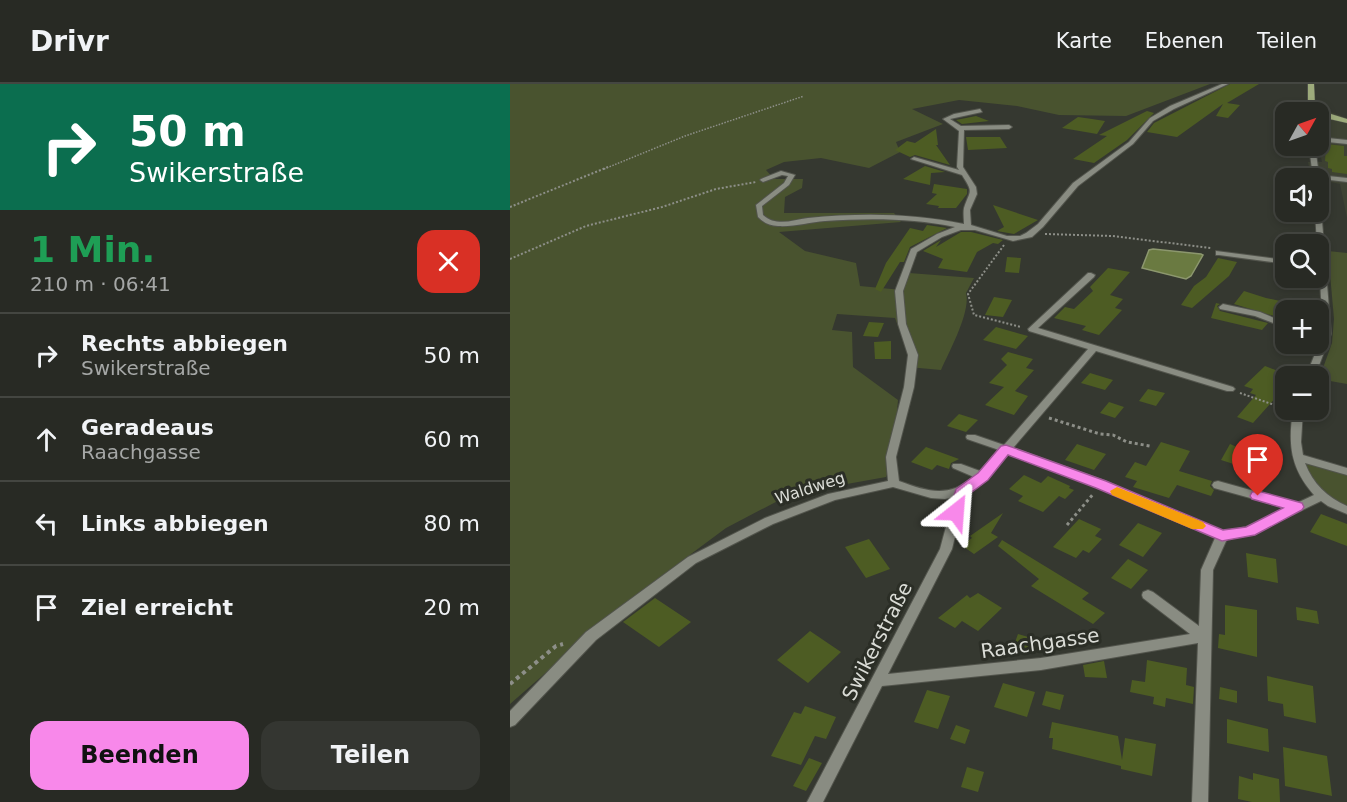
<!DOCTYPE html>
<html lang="de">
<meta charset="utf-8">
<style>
:root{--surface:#282a24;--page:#343631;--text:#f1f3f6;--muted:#a5a7a6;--line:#444641;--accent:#f888ea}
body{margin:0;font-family:"DejaVu Sans",sans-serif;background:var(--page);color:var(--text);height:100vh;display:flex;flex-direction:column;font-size:22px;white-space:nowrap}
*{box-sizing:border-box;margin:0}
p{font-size:20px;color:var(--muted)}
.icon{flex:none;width:33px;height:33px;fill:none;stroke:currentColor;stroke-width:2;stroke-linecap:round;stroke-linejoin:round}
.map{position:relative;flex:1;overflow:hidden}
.sheet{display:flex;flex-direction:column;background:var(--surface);width:510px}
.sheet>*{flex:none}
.guide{background:#0b6e4f;color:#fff;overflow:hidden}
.needle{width:39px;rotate:50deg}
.buttons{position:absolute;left:765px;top:18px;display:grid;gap:12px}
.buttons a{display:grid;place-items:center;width:54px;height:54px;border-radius:12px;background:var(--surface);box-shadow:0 3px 9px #0003,0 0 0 2px var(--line);font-size:30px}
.pin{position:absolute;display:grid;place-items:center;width:51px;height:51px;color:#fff;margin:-62px -26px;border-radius:50% 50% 50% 0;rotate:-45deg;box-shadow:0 0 6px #0007}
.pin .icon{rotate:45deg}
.me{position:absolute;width:66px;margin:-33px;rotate:28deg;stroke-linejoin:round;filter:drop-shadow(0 0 4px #0008)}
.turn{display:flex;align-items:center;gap:21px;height:126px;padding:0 30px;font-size:27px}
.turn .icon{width:78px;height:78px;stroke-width:2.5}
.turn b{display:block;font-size:42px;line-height:51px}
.round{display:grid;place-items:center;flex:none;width:63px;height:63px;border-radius:18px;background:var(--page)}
.headline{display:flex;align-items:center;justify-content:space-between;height:102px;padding:0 30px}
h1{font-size:36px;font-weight:600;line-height:45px;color:#1e9e55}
.action{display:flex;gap:12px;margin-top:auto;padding:12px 30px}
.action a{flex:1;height:69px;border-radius:18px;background:var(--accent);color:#111;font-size:24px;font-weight:600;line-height:69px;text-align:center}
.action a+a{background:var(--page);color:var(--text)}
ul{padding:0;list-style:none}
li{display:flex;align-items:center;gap:18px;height:84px;padding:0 30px;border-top:2px solid var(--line)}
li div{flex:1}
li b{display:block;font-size:22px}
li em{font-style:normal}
header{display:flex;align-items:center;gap:36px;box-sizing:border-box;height:84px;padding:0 30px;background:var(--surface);border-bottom:2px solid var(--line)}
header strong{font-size:28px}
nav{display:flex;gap:33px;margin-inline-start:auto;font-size:21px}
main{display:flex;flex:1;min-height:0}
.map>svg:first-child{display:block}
.built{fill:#3e4233}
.green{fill:#49532f}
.water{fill:#6a7a41;stroke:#8c976e;stroke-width:1.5}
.building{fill:#4d5c23}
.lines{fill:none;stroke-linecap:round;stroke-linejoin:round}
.minor-casing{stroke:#52544c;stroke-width:2}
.major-casing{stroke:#52544c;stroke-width:1}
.path-far3{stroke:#8d8f88;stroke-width:1.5;stroke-dasharray:1.5 1.5;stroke-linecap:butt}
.path-far2{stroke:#8d8f88;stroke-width:2;stroke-dasharray:2 2;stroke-linecap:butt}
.path-far1{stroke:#8d8f88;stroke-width:3;stroke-dasharray:3 3;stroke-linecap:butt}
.path{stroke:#8d8f88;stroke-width:4;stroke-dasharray:4 4;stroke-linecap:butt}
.minor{fill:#898c82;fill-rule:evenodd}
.major{fill:#9dab7b;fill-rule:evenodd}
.route{fill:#f888ea;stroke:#a15898;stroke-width:1.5}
.slow{fill:#f59e0b}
.labels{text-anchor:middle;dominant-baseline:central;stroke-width:6;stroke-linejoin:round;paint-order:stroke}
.street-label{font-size:16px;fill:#dadcd6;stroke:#2b2e26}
.near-street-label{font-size:20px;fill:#dadcd6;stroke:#2b2e26}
</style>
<header>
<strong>Drivr</strong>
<nav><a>Karte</a><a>Ebenen</a><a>Teilen</a></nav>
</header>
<main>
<section class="sheet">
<div class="guide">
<div class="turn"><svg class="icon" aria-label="right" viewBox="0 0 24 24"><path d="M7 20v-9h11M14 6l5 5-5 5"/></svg><div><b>50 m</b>Swikerstraße</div></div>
</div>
<div class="headline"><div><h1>1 Min.</h1><p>210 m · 06:41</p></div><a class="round" style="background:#d93025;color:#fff"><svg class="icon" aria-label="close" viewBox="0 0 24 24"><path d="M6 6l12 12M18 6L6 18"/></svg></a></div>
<ul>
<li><svg class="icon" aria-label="right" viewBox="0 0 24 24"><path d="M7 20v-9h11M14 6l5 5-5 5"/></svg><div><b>Rechts abbiegen</b><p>Swikerstraße</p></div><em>50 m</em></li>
<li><svg class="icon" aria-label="ahead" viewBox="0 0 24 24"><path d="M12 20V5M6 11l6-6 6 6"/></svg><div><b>Geradeaus</b><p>Raachgasse</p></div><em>60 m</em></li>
<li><svg class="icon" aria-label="left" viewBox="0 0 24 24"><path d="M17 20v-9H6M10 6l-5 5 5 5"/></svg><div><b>Links abbiegen</b></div><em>80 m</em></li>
<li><svg class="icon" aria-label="arrive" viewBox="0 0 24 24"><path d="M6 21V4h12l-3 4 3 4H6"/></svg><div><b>Ziel erreicht</b></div><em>20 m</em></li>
</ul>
<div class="action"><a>Beenden</a><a>Teilen</a></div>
</section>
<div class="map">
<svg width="837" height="718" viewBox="0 0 837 718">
<rect width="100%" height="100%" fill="#353830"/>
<path class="built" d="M810,24L837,34V134L830,100L801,94L798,78H812L808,60Z"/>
<g class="green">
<path d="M0,0H700L616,32L549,31L507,22L449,16L402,25L433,40L386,58L390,68L359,84L311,74L274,78L256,86L264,95H293L292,104L275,113L274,129H384L391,138L269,148L295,167L346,179L350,202L392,206L399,189L464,194L456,209C461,228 439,268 431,286L398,283V269L385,234L327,230L322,246L342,248L343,283L388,316L383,373L376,393L281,410L216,444L119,516L0,620Z"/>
<path d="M818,167L837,169V300L809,295L822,259L824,235Z"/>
<path d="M787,373L837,388V426L809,413Z"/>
</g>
<path class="water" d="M643,165L691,170L693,171L681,192L676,195L632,184L639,166Z"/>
<g class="building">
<path d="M720,0H749L717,19L730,21L718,34L706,32L713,20L667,53L637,48L644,39Z"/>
<path d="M637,27L644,29L617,56L584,79L563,75L597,52L589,51Z"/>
<path d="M466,32L479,37L452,40L446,36Z"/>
<path d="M568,33L582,35L595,37L587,50L552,44Z"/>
<path d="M426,45L428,61H426L440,81L405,71L400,73L385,66L397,57L405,59Z"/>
<path d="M456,53H490L497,64L458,66Z"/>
<path d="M816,60L834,62V72H837V90L822,88V85L818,84V78L815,77Z"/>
<path d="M415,82L435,88L421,89L420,101L393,95Z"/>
<path d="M424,100L457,105V110L446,124H428L429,122L416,120L427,110L422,109Z"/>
<path d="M483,121L528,136L504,150L487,147L494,143Z"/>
<path d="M417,141L437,144L400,163L394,178H390L371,208L365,205L376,179L400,144L413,147Z"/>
<path d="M451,148H461L493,156L488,160L483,159L467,168L457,188L428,184L433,175L413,167L431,156L426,163Z"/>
<path d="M497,173L511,174L509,189L495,188Z"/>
<path d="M708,174L727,178L719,192L682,224L671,221L684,202L696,193Z"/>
<path d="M598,184L620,188L600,211L613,215L605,224L612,226L589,251L572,246L576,242L544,234L555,223L564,225L583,207L580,203Z"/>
<path d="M734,207L756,214L775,218L764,232L724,220Z"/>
<path d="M484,213L502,216L493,233L475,231Z"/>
<path d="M706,219L710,220L707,222L710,227L758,239L752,246L701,234Z"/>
<path d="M359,238L374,239L368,253L353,252Z"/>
<path d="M486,243L518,252L506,265L473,256Z"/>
<path d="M381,257V275H365L364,258Z"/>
<path d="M498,268L523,275L516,284L524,286L505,307L518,312L504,331L475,321L494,303L479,299L497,281L491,275Z"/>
<path d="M755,282L771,288L763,296L776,302L743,339L727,333L746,311L740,309L743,305L734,302Z"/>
<path d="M580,289L603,296L595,306L571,299Z"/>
<path d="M638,305L655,309L646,322L629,317Z"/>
<path d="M599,318L614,323L605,334L590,329Z"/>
<path d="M449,330L468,336L456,348L437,342Z"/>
<path d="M651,358L680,367L669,387L702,397L700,402L704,406L701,412L667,401L659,414L623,403L627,397L615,393L625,378L636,382Z"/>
<path d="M567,360L596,370L584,386L555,376Z"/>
<path d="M720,360L743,370L736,384L711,376Z"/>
<path d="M416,363L449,375L441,379L439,385L427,381L422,386L401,378Z"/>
<path d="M514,391L531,399L538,392L560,402L559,404L564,406L555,415L549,412L533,428L508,417L513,412L499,405Z"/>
<path d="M493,429L481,449L488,453L464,470L451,461L462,454L460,452Z"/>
<path d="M811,430L837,440V462L800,448Z"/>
<path d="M569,435L591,445L585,452L592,455L579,469L573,466L566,474L543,463Z"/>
<path d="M628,439L652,449L633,473L609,461Z"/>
<path d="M359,455L380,485L356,494L335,463Z"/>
<path d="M492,456L579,509L572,515L595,529L583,540L521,502L529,495L488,462Z"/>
<path d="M736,469L766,475L768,499L738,493Z"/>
<path d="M618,475L638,486L621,505L601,494Z"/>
<path d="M468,509L492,524L468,547L452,537L445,544L428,534L457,511L460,514Z"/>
<path d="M145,514L181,538L149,563L113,538Z"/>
<path d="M715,521L747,526V573L708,564L709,550L715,551Z"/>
<path d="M786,523L807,527L809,540L787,536Z"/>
<path d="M300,547L331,568L298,599L267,576Z"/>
<path d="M508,550L532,557L528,568L504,561Z"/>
<path d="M637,576L677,584L676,601L684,603L683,620L656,614L655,623L643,620L644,613L620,608L622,596L635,598Z"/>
<path d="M594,577L597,594L575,593L573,581Z"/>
<path d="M757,592L803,602L806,639L774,632L773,620L758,617Z"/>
<path d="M493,599L525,608L517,633L484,623Z"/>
<path d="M710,603L727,607V619L709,615Z"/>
<path d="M417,606L440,612L428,645L404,638Z"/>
<path d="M536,607L554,611L550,626L532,621Z"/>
<path d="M295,622L326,633L316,655L305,652L291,681L261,672L284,628L291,630Z"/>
<path d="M717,635L758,645L759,668L717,659Z"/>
<path d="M542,638L608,652L612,676L615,654L646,660L642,692L611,685V682L542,665L543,654H539Z"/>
<path d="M446,641L460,646L455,660L440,655Z"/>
<path d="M773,663L817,672L822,712L775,702Z"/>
<path d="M299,674L312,679L296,707L283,702Z"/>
<path d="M457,683L474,688L468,708L451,703Z"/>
<path d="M743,689L769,695L770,718H742L728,715L729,692L743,696Z"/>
</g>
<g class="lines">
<g class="minor-casing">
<g id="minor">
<path d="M712,0H718L664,25L643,37L623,60L568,102L533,143L522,153L503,157L465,146H451L432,153L407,168L393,207L396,240L408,271L404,303L386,373L389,397C419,408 438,414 464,393L443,384L442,382L443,380H451L470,387L489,366L457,355L456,353L457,351H465L494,361L578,265L519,247L518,245L578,189H581L585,191L584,193L528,244L723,303L725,305L723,307H717L586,267L503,364L595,397L713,448L736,443L777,424L704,404L702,401L704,398L708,397L787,419L804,411C780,384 778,360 783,326H793L791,358L793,371L837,384V391L795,379C803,400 817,413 837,422V430L818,422L811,417L743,450L717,455L703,486L698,718H682L688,559L531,586L372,602L313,718H297L430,465L444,413L435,415L421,414L383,403L325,416L263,440L186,479L86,556L5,641L0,643V627L76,548L178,473L255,434L318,410L378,397L376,373L394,303L398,271L388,240L385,207L401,165L427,150L445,143C403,134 358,134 315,137C300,138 284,143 268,142C260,142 254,139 248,133L246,121L274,99L278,92L272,91L253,98L250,96L251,95L271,87L285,91L279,101L252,122L253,131C266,143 283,136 298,134C350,129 402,129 454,140C454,135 453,129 454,124C460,105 464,110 452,91L401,75L404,73L449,86L447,83L449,47L433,35L444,30L470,25L472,28L440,35L451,42L499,41L502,43L499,45L454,46L453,83L466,103L467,110L460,126L461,141L497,152H510L516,149L528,140L563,99L619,58L640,34L660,22ZM498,369L587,403L705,454L691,486L689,542L643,508L638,506L633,508L632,511L633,514L680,550L531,574L378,590L442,465L456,408L477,394Z"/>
<path d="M808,53L837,56V60L808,57Z"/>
<path d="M799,62H805L809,91L837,94V98L803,94Z"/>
<path d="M808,122L811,124L821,250L805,292H796L813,250L808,160H807L805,128H808Z"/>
<path d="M706,167L776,176V180L709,171H706Z"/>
<path d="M713,220L750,228L776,239V244L745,232L710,225L709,223Z"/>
</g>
</g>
<g class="major-casing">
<path id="major" d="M798,0H804L805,21L821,30L837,35V39L815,34L798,24Z"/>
</g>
<path class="path-far3" d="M94,85L175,52L294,12"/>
<g class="path-far2">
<path d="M0,123L98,83"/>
<path d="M535,150L602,152L701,164"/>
<path d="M494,161L458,210L464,231L511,243"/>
<path d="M0,175L76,142L152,123L206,105L246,98"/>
<path d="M730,309L776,325"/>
</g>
<g class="path-far1">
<path d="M539,334L590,350L603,351L617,358L640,362"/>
<path d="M557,441L584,409"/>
</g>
<path class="path" d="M0,600L46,562L53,560"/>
<use href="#minor" class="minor"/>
<use href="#major" class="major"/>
</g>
<path class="route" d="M496,361L596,397L713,446L736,443L773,424L742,415L740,412L742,408L748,407L792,419L794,423L792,426L745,451L712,457L586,404L498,371L478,396L458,411L452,431H441L439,428L446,405L468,389L491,362Z"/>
<path class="slow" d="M607,403L693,438L696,442L693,445H682L602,411L600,407Z"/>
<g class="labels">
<g class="street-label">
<text transform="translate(300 404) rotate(-18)">Waldweg</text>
</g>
<g class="near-street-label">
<text transform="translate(367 557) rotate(-63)">Swikerstraße</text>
<text transform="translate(530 559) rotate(-8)">Raachgasse</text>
</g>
</g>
</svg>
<div class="buttons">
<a><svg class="needle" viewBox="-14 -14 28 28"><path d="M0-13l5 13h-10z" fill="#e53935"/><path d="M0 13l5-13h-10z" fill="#a5a7a6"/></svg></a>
<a><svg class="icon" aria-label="sound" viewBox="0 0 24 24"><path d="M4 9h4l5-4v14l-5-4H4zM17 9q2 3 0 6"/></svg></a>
<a><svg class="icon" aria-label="search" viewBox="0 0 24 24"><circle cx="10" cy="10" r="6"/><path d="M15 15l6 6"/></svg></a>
<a>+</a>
<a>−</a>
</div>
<div class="pin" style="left:748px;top:412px;background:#d93025"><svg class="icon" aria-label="arrive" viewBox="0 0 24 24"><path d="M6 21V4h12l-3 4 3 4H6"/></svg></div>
<svg class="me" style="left:446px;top:428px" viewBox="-20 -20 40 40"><path d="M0-17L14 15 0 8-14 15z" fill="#f888ea" stroke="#fff" stroke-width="4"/></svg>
</div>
</main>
